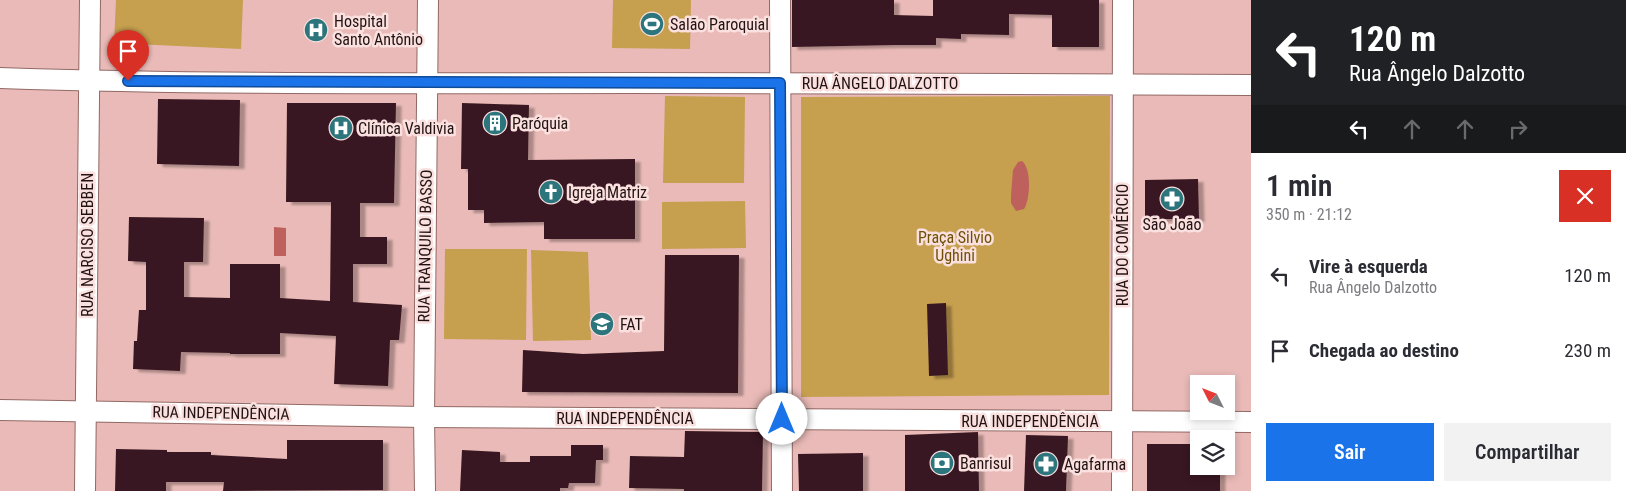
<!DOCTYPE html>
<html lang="pt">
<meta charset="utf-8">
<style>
:root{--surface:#fff;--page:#f2f2f3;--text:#2b2b33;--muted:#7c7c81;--accent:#1a73e8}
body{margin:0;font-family:"Roboto Condensed",sans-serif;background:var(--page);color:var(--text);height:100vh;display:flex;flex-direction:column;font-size:19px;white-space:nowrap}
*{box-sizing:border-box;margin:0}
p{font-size:16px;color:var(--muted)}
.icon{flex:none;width:28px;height:28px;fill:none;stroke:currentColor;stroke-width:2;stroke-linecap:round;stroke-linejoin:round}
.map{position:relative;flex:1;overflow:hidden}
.side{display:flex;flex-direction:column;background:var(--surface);width:375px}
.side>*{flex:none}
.hud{background:#202124;color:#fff;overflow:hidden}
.needle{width:32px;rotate:312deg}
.tools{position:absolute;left:1190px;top:375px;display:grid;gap:10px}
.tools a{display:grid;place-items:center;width:45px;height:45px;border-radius:0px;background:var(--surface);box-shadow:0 2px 8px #0003;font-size:25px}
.pin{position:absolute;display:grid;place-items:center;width:42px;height:42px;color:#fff;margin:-51px -21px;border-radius:50% 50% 50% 0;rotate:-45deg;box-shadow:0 0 5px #0007}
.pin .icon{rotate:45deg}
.me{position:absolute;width:55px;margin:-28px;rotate:0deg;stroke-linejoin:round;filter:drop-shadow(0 0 4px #0008)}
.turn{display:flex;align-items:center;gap:18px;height:105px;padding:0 15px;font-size:22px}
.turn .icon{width:65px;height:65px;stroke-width:2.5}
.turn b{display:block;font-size:35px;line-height:42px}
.lanes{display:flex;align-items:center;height:48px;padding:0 15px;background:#0003;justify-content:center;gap:25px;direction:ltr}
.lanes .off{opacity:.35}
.round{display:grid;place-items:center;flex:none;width:52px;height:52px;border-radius:0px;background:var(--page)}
.headline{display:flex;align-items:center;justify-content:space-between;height:85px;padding:0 15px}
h1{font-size:30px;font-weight:600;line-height:38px}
.cta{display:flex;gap:10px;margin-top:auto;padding:10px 15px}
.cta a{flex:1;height:58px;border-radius:0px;background:var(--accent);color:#fff;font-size:20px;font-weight:600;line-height:58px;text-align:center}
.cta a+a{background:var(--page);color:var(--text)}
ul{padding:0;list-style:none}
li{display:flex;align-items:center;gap:15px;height:75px;padding:0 15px}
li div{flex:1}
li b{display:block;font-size:19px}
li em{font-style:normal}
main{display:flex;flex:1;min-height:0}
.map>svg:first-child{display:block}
.green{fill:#c69f4f}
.water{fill:#be615d}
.building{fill:#391821;filter:url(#shadow)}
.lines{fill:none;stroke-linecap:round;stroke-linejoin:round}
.street-casing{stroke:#926965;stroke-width:22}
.street{stroke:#fff;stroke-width:20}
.route-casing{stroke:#114b97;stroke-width:12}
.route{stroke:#1a73e8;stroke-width:9}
.labels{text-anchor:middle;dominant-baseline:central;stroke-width:5;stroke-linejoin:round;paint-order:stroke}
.poi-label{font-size:16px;fill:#221211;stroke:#fae1df;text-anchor:start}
.street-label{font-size:16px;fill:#221211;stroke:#fae1df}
.park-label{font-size:16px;fill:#6e5107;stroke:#fae1df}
</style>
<main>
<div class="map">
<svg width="1251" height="491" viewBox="0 0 1251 491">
<defs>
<filter id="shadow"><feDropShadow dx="5.5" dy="3" stdDeviation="1" flood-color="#0004"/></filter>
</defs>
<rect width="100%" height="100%" fill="#e9bab7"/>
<g class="green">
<path d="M116,0H243L241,49L114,43Z"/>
<path d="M613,0H691L690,49L612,48Z"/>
<path d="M665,96L745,97L744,183H663Z"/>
<path d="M1110,96L1109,395L801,397V97Z"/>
<path d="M745,201L746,248L662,249V202Z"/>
<path d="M445,249H527L526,340L444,339Z"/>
<path d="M531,250L588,252L591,340L533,341Z"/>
</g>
<g class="water">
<path d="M1022,161C1032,169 1030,200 1024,209L1016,211L1011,203V195L1013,170L1018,162Z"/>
<path d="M274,227L286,228V256H274Z"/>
</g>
<g class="building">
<path d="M792,0H894V15L933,16V0H1099V47H1052V15L1009,14V35L961,34V39L936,38V45H895L792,47Z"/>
<path d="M158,99L240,100L239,166L157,164Z"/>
<path d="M287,103H396L394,203H360V237H387V264H353V302L402,305L399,340H390L388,386L334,384L336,336L280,333V354H230V353L181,352L180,371L133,369L134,341H137L139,310H146V262L128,261L129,217L204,218L203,262H184V297L230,298V264H280V298L330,301L331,202H286Z"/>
<path d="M462,103L529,105L528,160L635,159V239H544V222L484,223V210H468V169H461Z"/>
<path d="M1198,179L1199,219H1145V180Z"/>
<path d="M665,255H739L738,393L522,392L523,350L583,354L664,351Z"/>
<path d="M946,303L948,375L929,376L927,304Z"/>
<path d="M685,431L763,432L762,491H684V489L629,488L630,456L684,457Z"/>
<path d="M978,432L979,491H905V435Z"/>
<path d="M1026,435L1068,436L1066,491H1024Z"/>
<path d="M287,440H383V490L223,491L224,482H166V491H115L116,449L167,450V452H211V455L287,459Z"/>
<path d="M1147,444H1199V466H1220V491H1147Z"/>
<path d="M571,445H603V460H596L595,483H569L568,488H560V491H460L462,450L500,452V462H530V456H571Z"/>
<path d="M863,453V491H799L798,454Z"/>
</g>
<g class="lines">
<g class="street-casing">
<g id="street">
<path d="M780,0L782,491"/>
<path d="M0,78C209,85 419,83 629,83C836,83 1044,84 1251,85"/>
<path d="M0,410L424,417L1251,422"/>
<path d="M85,491L90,0"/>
<path d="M425,491L424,417L428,0"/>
<path d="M1122,491L1123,0"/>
</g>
</g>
<use href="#street" class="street"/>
</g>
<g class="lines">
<g class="route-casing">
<path id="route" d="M128,81L780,83L782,419"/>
</g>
<use href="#route" class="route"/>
</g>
<defs>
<g id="stadium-disc" transform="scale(1.25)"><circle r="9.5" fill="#2c757c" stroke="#fae1df"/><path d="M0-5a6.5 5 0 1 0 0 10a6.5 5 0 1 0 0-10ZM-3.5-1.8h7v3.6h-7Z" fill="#fff"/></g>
<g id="hospital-disc" transform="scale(1.25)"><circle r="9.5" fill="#2c757c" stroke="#fae1df"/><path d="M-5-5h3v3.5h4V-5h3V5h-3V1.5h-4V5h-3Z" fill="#fff"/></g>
<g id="building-disc" transform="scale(1.25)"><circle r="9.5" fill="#2c757c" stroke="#fae1df"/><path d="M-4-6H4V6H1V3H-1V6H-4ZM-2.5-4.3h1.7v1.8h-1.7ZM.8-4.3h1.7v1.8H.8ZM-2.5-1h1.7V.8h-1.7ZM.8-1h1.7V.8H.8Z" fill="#fff"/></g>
<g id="church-disc" transform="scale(1.25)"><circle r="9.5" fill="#2c757c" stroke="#fae1df"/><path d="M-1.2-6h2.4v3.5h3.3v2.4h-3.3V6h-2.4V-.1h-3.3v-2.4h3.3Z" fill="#fff"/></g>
<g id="pharmacy-disc" transform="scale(1.25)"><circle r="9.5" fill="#2c757c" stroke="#fae1df"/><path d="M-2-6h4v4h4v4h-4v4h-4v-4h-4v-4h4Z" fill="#fff"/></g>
<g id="school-disc" transform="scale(1.25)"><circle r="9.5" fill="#2c757c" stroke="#fae1df"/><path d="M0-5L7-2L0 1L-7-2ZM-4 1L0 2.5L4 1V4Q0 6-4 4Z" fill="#fff"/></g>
<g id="bank-disc" transform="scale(1.25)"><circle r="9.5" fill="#2c757c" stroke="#fae1df"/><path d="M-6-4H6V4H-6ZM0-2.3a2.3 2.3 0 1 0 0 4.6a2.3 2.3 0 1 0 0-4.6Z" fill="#fff"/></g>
</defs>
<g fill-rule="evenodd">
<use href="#stadium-disc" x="652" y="24"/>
<use href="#hospital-disc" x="316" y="30"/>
<use href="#building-disc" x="495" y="123"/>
<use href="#hospital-disc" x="341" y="128"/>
<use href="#church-disc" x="551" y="192"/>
<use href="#pharmacy-disc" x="1172" y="199"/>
<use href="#school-disc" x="602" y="324"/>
<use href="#bank-disc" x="942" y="463"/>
<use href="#pharmacy-disc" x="1046" y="464"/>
</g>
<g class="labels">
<g class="poi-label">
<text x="334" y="21">Hospital<tspan x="334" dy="18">Santo Antônio</tspan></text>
<text x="670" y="24">Salão Paroquial</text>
<text x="512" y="123">Paróquia</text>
<text x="358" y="128">Clínica Valdivia</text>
<text x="568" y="192">Igreja Matriz</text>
<text x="1172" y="224" text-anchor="middle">São João</text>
<text x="620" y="324">FAT</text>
<text x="960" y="463">Banrisul</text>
<text x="1064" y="464">Agafarma</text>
</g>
<g class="street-label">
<text x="880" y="83">RUA ÂNGELO DALZOTTO</text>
<text transform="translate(87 245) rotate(-90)">RUA NARCISO SEBBEN</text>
<text transform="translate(1122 245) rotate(-90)">RUA DO COMÉRCIO</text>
<text transform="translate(425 246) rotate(-89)">RUA TRANQUILO BASSO</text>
<text transform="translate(221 413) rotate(1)">RUA INDEPENDÊNCIA</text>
<text x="625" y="418">RUA INDEPENDÊNCIA</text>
<text x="1030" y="421">RUA INDEPENDÊNCIA</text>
</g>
<g class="park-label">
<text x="955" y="237">Praça Silvio<tspan x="955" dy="18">Ughini</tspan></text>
</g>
</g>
</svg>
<div class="tools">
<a><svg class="needle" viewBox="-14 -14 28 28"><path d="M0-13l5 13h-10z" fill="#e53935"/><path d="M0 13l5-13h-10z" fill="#7c7c81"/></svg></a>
<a><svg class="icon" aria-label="layers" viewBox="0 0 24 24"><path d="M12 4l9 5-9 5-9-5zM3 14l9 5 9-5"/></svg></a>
</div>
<div class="pin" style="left:128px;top:81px;background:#d93025"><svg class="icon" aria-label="arrive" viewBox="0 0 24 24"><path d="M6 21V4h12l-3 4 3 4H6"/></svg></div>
<svg class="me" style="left:782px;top:419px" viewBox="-20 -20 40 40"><circle r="19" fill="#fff"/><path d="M0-13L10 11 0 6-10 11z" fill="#1a73e8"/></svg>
</div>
<section class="side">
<div class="hud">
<div class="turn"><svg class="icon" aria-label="left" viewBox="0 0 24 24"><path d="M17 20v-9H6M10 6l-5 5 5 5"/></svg><div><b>120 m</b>Rua Ângelo Dalzotto</div></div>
<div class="lanes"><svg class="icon" aria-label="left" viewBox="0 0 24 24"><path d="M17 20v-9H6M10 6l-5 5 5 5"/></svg><svg class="icon off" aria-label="ahead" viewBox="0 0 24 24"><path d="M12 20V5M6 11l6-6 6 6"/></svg><svg class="icon off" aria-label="ahead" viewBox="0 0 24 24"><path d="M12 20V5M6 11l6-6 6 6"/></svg><svg class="icon off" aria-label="right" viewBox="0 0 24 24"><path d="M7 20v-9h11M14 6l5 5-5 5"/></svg></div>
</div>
<div class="headline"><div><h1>1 min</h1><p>350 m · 21:12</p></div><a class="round" style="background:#d93025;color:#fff"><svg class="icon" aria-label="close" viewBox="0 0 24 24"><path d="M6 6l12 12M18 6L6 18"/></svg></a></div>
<ul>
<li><svg class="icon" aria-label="left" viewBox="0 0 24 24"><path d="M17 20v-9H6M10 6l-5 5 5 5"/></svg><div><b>Vire à esquerda</b><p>Rua Ângelo Dalzotto</p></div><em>120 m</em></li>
<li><svg class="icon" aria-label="arrive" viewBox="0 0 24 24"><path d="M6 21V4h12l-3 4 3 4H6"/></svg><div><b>Chegada ao destino</b></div><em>230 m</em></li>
</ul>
<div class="cta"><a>Sair</a><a>Compartilhar</a></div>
</section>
</main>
